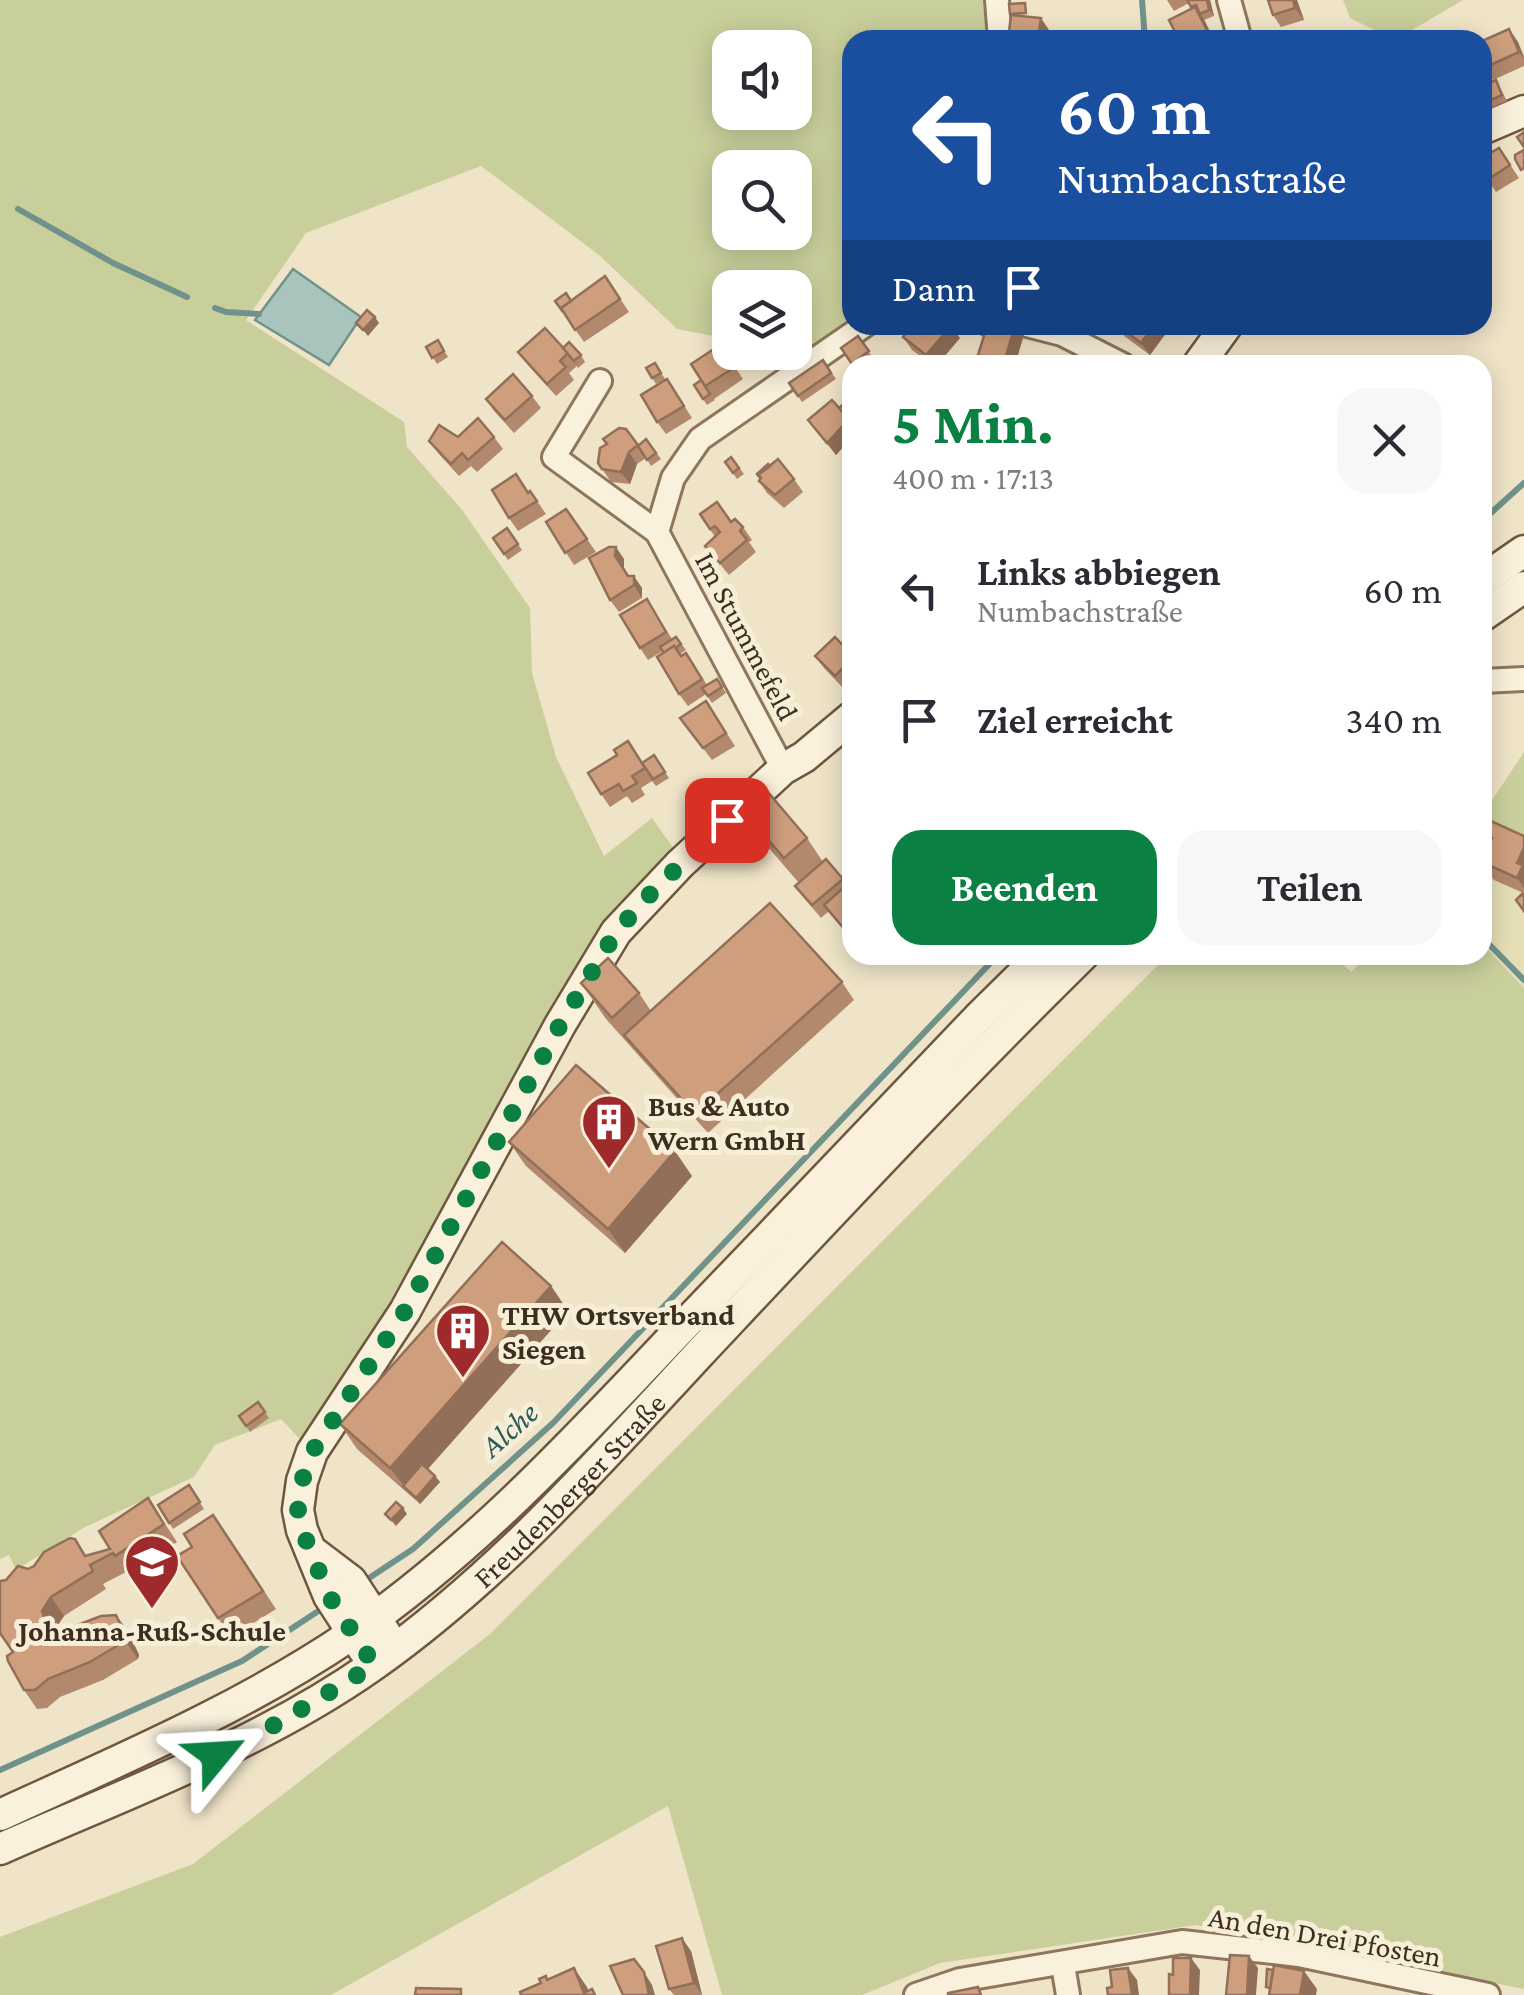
<!DOCTYPE html>
<html lang="de">
<meta charset="utf-8">
<style>
:root{--surface:#fff;--page:#f7f7f7;--text:#2b2b33;--muted:#7c7c81;--accent:#0b8043}
body{margin:0;font-family:"Crimson Pro",serif;background:var(--page);color:var(--text);height:100vh;display:flex;flex-direction:column;font-size:38px;white-space:nowrap}
*{box-sizing:border-box;margin:0}
p{font-size:32px;color:var(--muted)}
.icon{flex:none;width:55px;height:55px;fill:none;stroke:currentColor;stroke-width:2;stroke-linecap:round;stroke-linejoin:round}
.map{position:relative;flex:1;overflow:hidden}
.details{position:absolute;left:842px;top:355px;width:650px;height:610px;display:flex;flex-direction:column;background:var(--surface);border-radius:30px;box-shadow:0 5px 25px #0003}
.details>*{flex:none}
.hud{position:absolute;left:842px;top:30px;width:650px;height:305px;border-radius:30px;box-shadow:0 5px 25px #0003;background:#1a4fa0;color:#fff;overflow:hidden}
.controls{position:absolute;left:712px;top:30px;display:grid;gap:20px}
.controls a{display:grid;place-items:center;width:100px;height:100px;border-radius:20px;background:var(--surface);box-shadow:0 5px 25px #0003;font-size:50px}
.pin{position:absolute;display:grid;place-items:center;width:85px;height:85px;color:#fff;margin:-42px;border-radius:20px;box-shadow:0 5px 15px #0006}
.me{position:absolute;width:110px;margin:-55px;rotate:63deg;stroke-linejoin:round;filter:drop-shadow(0 0 8px #0008)}
.turn{display:flex;align-items:center;gap:35px;height:210px;padding:0 50px;font-size:45px}
.turn .icon{width:130px;height:130px;stroke-width:2.5}
.turn b{display:block;font-size:70px;line-height:85px}
.then{display:flex;align-items:center;height:95px;padding:0 50px;background:#0003;gap:20px;font-size:38px}
.round{display:grid;place-items:center;flex:none;width:105px;height:105px;border-radius:30px;background:var(--page)}
.overview{display:flex;align-items:center;justify-content:space-between;height:170px;padding:0 50px}
h1{font-size:60px;font-weight:700;line-height:75px;color:var(--accent)}
.cta{display:flex;gap:20px;margin-top:auto;padding:20px 50px}
.cta a{flex:1;height:115px;border-radius:30px;background:var(--accent);color:#fff;font-size:40px;font-weight:700;line-height:115px;text-align:center}
.cta a+a{background:var(--page);color:var(--text)}
ul{padding:0;list-style:none}
li{display:flex;align-items:center;gap:30px;height:130px;padding:0 50px}
li div{flex:1}
li b{display:block;font-size:38px}
li em{font-style:normal}
.map>svg:first-child{display:block}
.farmland{fill:#e6deb5}
.green{fill:#c9cf9b;fill-rule:evenodd}
.water{fill:#a9c4bc;stroke:#6f938a;stroke-width:2.5}
.lines{fill:none;stroke-linecap:round;stroke-linejoin:round}
.stream{stroke:#6f938a;stroke-width:6}
.street-casing{stroke:#8d765c;stroke-width:28}
.secondary-casing{stroke:#6f573f;stroke-width:35}
.street{stroke:#faf1dc;stroke-width:22}
.secondary{stroke:#faf1dc;stroke-width:30}
.wall{fill:#b2896c}
.shaded-wall{fill:#916f58}
.building{fill:#cf9f7d;stroke:#916f58;stroke-width:2.5}
.route{stroke:#0b8043;stroke-width:18;stroke-dasharray:0 32.4}
.labels{text-anchor:middle;dominant-baseline:central;stroke-width:10;stroke-linejoin:round;paint-order:stroke}
.street-label{font-size:30px;fill:#3d2e20;stroke:#f7eed8}
.poi-label{font-size:30px;font-weight:bold;fill:#3d2e20;stroke:#f7eed8;text-anchor:start}
.water-label{font-size:32px;font-style:italic;fill:#2f5d5a;stroke:#f7eed8}
</style>
<div class="map">
<svg width="1524" height="1995" viewBox="0 0 1524 1995">
<rect width="100%" height="100%" fill="#f0e4c8"/>
<path class="farmland" d="M1482,822L1524,839V988L1483,945Z"/>
<g class="green">
<path d="M0,0H997L1000,40H852V325L816,356L795,352V288H730V339L677,329L599,255L481,166L306,233L246,320L404,422L407,447L463,511L530,608L532,673L556,757L604,856L652,818L674,849L653,891L312,1452L281,1419L215,1445L194,1477L85,1527L16,1570L9,1555L0,1559ZM730,48H795V112H730ZM730,168H795V232H730Z"/>
<path d="M1343,0H1463L1395,40L1350,18Z"/>
<path d="M1524,752V839L1483,822V814Z"/>
<path d="M1483,945L1524,988V1989L1196,1925L940,1963L862,1995H722L668,1806L331,1995H0V1937L193,1864L490,1634L1168,955H1333L1351,972L1368,955H1482Z"/>
</g>
<path class="water" d="M293,269L361,317L329,365L255,320Z"/>
<g class="lines">
<g class="stream">
<path d="M1142,0L1145,40"/>
<path d="M18,209L113,263L187,297"/>
<path d="M215,308L226,312L259,314"/>
<path d="M1482,521L1524,483"/>
<path d="M1482,937L1524,980"/>
<path d="M363,1582L413,1549L553,1423L998,955"/>
<path d="M0,1770L242,1661L323,1608"/>
</g>
<g class="street-casing">
<g id="street">
<path d="M997,0L1000,40"/>
<path d="M1229,0L1240,40"/>
<path d="M1027,325L1062,334L1123,365"/>
<path d="M600,381L554,457L657,532"/>
<path d="M1482,681L1524,679"/>
<path d="M783,769L657,532L673,478L700,439L865,325"/>
<path d="M1063,1965L1068,1995"/>
<path d="M916,1995L960,1980L1182,1942L1299,1955L1488,1995"/>
</g>
</g>
<g class="secondary-casing">
<g id="secondary">
<path d="M1482,129L1524,111"/>
<path d="M1198,365L1227,325"/>
<path d="M1482,580L1524,551"/>
<path d="M1482,616L1524,587"/>
<path d="M314,1553L351,1581L385,1633"/>
<path d="M364,1650L329,1596L302,1530L298,1510L302,1481L312,1452L405,1311L560,1025L616,932L680,864L783,769L804,757L852,717"/>
<path d="M0,1815C118,1761 241,1709 349,1636C470,1553 570,1446 670,1340C773,1233 875,1126 978,1018L1042,955"/>
<path id="s1" d="M0,1849C126,1793 258,1746 372,1666C497,1578 597,1464 700,1353C826,1219 952,1084 1083,955"/>
</g>
</g>
<use href="#street" class="street"/>
<use href="#secondary" class="secondary"/>
</g>
<g class="wall">
<path d="M1167,0H1210L1214,16L1204,20L1192,8L1189,3L1174,11Z"/>
<path d="M1268,0H1297L1304,20L1281,27L1273,15Z"/>
<path d="M1509,29L1518,42L1524,56V66L1493,80L1484,68Z"/>
<path d="M1496,80L1507,101L1482,112V86Z"/>
<path d="M1499,148L1519,178L1496,192L1482,172Z"/>
<path d="M605,276L629,312L584,342L555,301L572,300Z"/>
<path d="M1116,325H1172L1150,355L1124,336Z"/>
<path d="M1025,331L1015,365H985L978,355L984,338L982,335Z"/>
<path d="M858,336L873,358L863,365H853L841,348Z"/>
<path d="M903,337L960,338L937,365H932L912,350Z"/>
<path d="M438,340L448,357L437,364L426,347Z"/>
<path d="M720,345L743,379L714,399L715,400L707,405L703,399L701,380Z"/>
<path d="M563,348L581,355L585,362L578,368L577,366L569,373L574,380L556,396L527,364L518,352Z"/>
<path d="M823,360L836,379L802,402L789,383Z"/>
<path d="M655,363L665,379L656,384L646,368Z"/>
<path d="M667,379L692,418L666,434L657,422Z"/>
<path d="M532,396L541,408L514,433L494,411L486,399Z"/>
<path d="M839,408L852,410V437L836,455L808,420Z"/>
<path d="M458,437H494L503,449L477,472L471,466L459,476L438,453L429,441Z"/>
<path d="M646,439L661,459L651,466L646,458L637,464L630,484L611,482L598,463L638,446Z"/>
<path d="M731,457L744,474L737,479L725,462Z"/>
<path d="M794,479L803,492L784,508L767,493L759,481Z"/>
<path d="M530,491L546,514L518,531L509,518Z"/>
<path d="M566,509L596,552L574,565L546,522Z"/>
<path d="M700,514L731,522L743,527L752,540L749,542L756,552L729,575L705,546L715,537Z"/>
<path d="M507,528L522,550L508,560L493,538Z"/>
<path d="M624,559V568L629,576L642,588V598L619,612L610,600Z"/>
<path d="M647,599L672,639L676,637L686,650L680,654L681,656L686,653L707,685L717,679L726,693L712,703L706,694L688,706L679,694L663,651L648,660L640,648Z"/>
<path d="M852,655V680L844,689L824,668L815,656Z"/>
<path d="M706,701L735,746L712,760L680,718Z"/>
<path d="M654,755L669,778L656,786L652,781L641,788L645,795L632,803L627,796L610,807L601,794Z"/>
<path d="M743,811L807,838L823,862L843,879L847,885L852,880V939L829,911L821,918L804,898L795,886L799,883L768,847Z"/>
<path d="M1482,817L1524,836V897L1521,892L1494,880L1482,863L1487,848L1482,842Z"/>
<path d="M866,955H886L875,965Z"/>
<path d="M842,982L854,1000L708,1133L606,1019L581,983L639,993L651,1011Z"/>
<path d="M509,1142L692,1176L625,1253L526,1166Z"/>
<path d="M551,1286L568,1311L428,1469L440,1482L420,1504L357,1449L340,1424Z"/>
<path d="M258,1402L269,1418L250,1432L239,1416Z"/>
<path d="M189,1485L204,1509L173,1529L158,1505Z"/>
<path d="M148,1498L177,1542L128,1575L126,1572L103,1584L106,1589L64,1616L55,1629L57,1633L116,1615L129,1633L139,1655L138,1659L103,1680L60,1697L47,1708L37,1709L24,1690L13,1652L6,1580L28,1569L110,1549Z"/>
<path d="M226,1533L276,1609L231,1637L218,1618Z"/>
<path d="M691,1951L702,1995H674L669,1989Z"/>
</g>
<g class="shaded-wall">
<path d="M1207,0H1210L1214,16L1209,10Z"/>
<path d="M1293,0H1297L1304,20L1295,8Z"/>
<path d="M1195,7L1204,19L1214,40H1212Z"/>
<path d="M1041,18L1049,30L1048,40H1038Z"/>
<path d="M1509,29L1518,42L1524,59L1519,52Z"/>
<path d="M375,317L379,323L368,336L363,330Z"/>
<path d="M1015,325H1021L1025,331L1015,365H1005L1004,363Z"/>
<path d="M1154,325H1172L1150,355L1141,343Z"/>
<path d="M951,326L960,338L937,365H933L926,355Z"/>
<path d="M849,419L852,425V437L836,455L827,443Z"/>
<path d="M629,452L637,464L630,484L621,472Z"/>
<path d="M616,547L624,559V568L634,584V576L642,588V598L615,556Z"/>
<path d="M1524,848V888L1517,878V863Z"/>
<path d="M675,1151L692,1176L625,1253L608,1229Z"/>
<path d="M551,1286L568,1311L408,1491L390,1468Z"/>
<path d="M435,1476L440,1482L420,1504L416,1498Z"/>
<path d="M403,1508L407,1514L396,1526L391,1520Z"/>
<path d="M51,1597L64,1616L55,1629L61,1646L48,1628L42,1611Z"/>
<path d="M116,1615L129,1633L139,1655L138,1659L125,1641Z"/>
<path d="M682,1938L691,1951L702,1995L694,1983Z"/>
<path d="M1249,1956L1258,1968L1256,1995H1247Z"/>
<path d="M1191,1958L1200,1970L1199,1995H1190Z"/>
<path d="M574,1968L587,1987L590,1995H586Z"/>
<path d="M1128,1968L1137,1980L1139,1995H1132Z"/>
<path d="M1304,1971L1317,1989L1316,1995H1300Z"/>
<path d="M644,1972L652,1985L655,1995H649Z"/>
</g>
<g class="building">
<path d="M1187,0H1207L1209,10L1200,14L1196,5L1191,7Z"/>
<path d="M1268,0H1293L1295,8L1273,15Z"/>
<path d="M1025,3L1026,13L1010,14L1009,4Z"/>
<path d="M1195,7L1212,40H1179L1169,20Z"/>
<path d="M1011,15L1041,18L1038,40H1008Z"/>
<path d="M1509,29L1519,52L1484,68L1482,64V41Z"/>
<path d="M1496,80L1502,95L1482,104V86Z"/>
<path d="M1524,132V147L1517,137Z"/>
<path d="M1499,148L1510,165L1487,180L1482,172V158Z"/>
<path d="M1524,150V168L1521,170L1515,159V155Z"/>
<path d="M605,276L620,299L575,330L561,308Z"/>
<path d="M566,293L571,301L561,308L563,312L555,301Z"/>
<path d="M367,310L375,317L363,330L356,323Z"/>
<path d="M912,325H950L951,326L926,355L903,337Z"/>
<path d="M984,325H1015L1004,363L978,355L984,336L982,335Z"/>
<path d="M1117,325H1154L1141,343Z"/>
<path d="M545,328L568,353L560,361L566,367L547,384L518,352Z"/>
<path d="M858,336L869,351L852,364L841,348Z"/>
<path d="M438,340L444,351L432,358L426,347Z"/>
<path d="M569,342L581,355L574,361L563,348Z"/>
<path d="M720,345L735,367L705,386L691,364Z"/>
<path d="M823,360L831,373L798,396L789,383Z"/>
<path d="M655,363L661,373L652,378L646,368Z"/>
<path d="M513,374L532,396L505,420L486,399Z"/>
<path d="M667,379L684,406L657,422L641,395Z"/>
<path d="M701,380L710,394L703,399L694,385Z"/>
<path d="M832,400L849,419L827,443L808,420Z"/>
<path d="M846,402L852,410V417L849,420L839,408Z"/>
<path d="M478,418L494,437L468,460L462,453L451,464L429,441L439,425L458,437Z"/>
<path d="M619,428L626,429L638,445L629,452L621,472L602,469L598,463L600,448L607,444L603,439Z"/>
<path d="M646,439L656,453L647,460L638,446Z"/>
<path d="M731,457L739,468L733,473L725,462Z"/>
<path d="M778,459L794,479L775,495L759,481L761,478L758,475Z"/>
<path d="M768,464L770,466L758,475L761,479L757,474Z"/>
<path d="M516,474L528,493L530,491L537,501L509,518L492,490Z"/>
<path d="M717,502L731,522L735,519L743,527L740,531L747,540L720,563L705,546L720,532L715,526L710,529L700,514Z"/>
<path d="M566,509L587,539L565,553L546,522Z"/>
<path d="M507,528L518,544L504,554L493,538Z"/>
<path d="M609,547H616L615,556L628,576H634V585L610,600L589,558Z"/>
<path d="M647,599L666,632L640,648L620,615Z"/>
<path d="M676,637L681,644L675,648L674,646L664,653L660,647Z"/>
<path d="M835,637L852,655V659L835,676L815,656Z"/>
<path d="M674,646L681,656L686,653L702,679L679,694L657,657Z"/>
<path d="M717,679L722,687L708,696L702,688Z"/>
<path d="M706,701L726,733L703,748L680,718Z"/>
<path d="M628,741L645,768L632,776L637,783L623,791L619,784L601,794L588,773L617,755L614,750Z"/>
<path d="M654,755L665,772L653,779L642,763Z"/>
<path d="M767,791L807,838L784,858L743,811Z"/>
<path d="M1482,817L1524,836V848L1517,863L1523,865L1517,878L1482,862L1492,838L1482,833Z"/>
<path d="M826,859L843,879L812,905L795,886Z"/>
<path d="M852,880V938L824,905Z"/>
<path d="M1522,894L1524,897V911L1516,900Z"/>
<path d="M770,903L842,982L695,1114L624,1035Z"/>
<path d="M608,958L639,993L612,1018L581,983Z"/>
<path d="M576,1065L675,1151L608,1229L509,1142Z"/>
<path d="M502,1242L551,1286L390,1468L340,1424Z"/>
<path d="M258,1402L265,1412L246,1426L239,1416Z"/>
<path d="M422,1464L435,1476L416,1498L403,1486Z"/>
<path d="M189,1485L200,1502L169,1523L158,1505Z"/>
<path d="M148,1498L164,1524L115,1556L113,1553L90,1565L93,1571L51,1597L42,1611L48,1628L57,1633L101,1616L116,1615L126,1637L125,1641L90,1662L48,1679L35,1690H24L8,1661L7,1656L13,1652L0,1633V1581L6,1580L18,1566L28,1569L34,1566L44,1552L70,1538L75,1539L85,1556L110,1549L99,1531Z"/>
<path d="M396,1502L403,1508L391,1520L385,1514Z"/>
<path d="M213,1515L263,1591L218,1618L177,1556L192,1547L184,1534Z"/>
<path d="M682,1938L694,1983L669,1989L656,1946Z"/>
<path d="M1230,1955L1249,1956L1247,1995H1226Z"/>
<path d="M1173,1958H1191L1190,1995H1169V1974L1173,1975Z"/>
<path d="M634,1959L644,1972L649,1995H623L610,1966Z"/>
<path d="M1274,1965L1304,1971L1300,1995H1269Z"/>
<path d="M574,1968L584,1993L592,1989L595,1995H521L520,1992L541,1983L539,1979L546,1976L547,1980Z"/>
<path d="M1128,1968L1132,1995H1108L1107,1988L1112,1987L1110,1970Z"/>
<path d="M1267,1969L1273,1970L1270,1988L1266,1987Z"/>
<path d="M978,1987L981,1995H948V1993Z"/>
<path d="M416,1988L461,1989V1995H415Z"/>
</g>
<g class="lines">
<path class="route" d="M216,1755L280,1722L374,1665L329,1596L302,1530L298,1510L302,1481L312,1452L405,1311L560,1025L616,932L653,891L727,820"/>
</g>
<defs>
<g id="building-pin" transform="scale(2.875)"><path d="M0 17L-7.5 6A9.5 9.5 0 1 1 7.5 6Z" fill="#9e2a2b" stroke="#f7eed8"/><path d="M-4-6H4V6H1V3H-1V6H-4ZM-2.5-4.3h1.7v1.8h-1.7ZM.8-4.3h1.7v1.8H.8ZM-2.5-1h1.7V.8h-1.7ZM.8-1h1.7V.8H.8Z" fill="#fff"/></g>
<g id="school-pin" transform="scale(2.875)"><path d="M0 17L-7.5 6A9.5 9.5 0 1 1 7.5 6Z" fill="#9e2a2b" stroke="#f7eed8"/><path d="M0-5L7-2L0 1L-7-2ZM-4 1L0 2.5L4 1V4Q0 6-4 4Z" fill="#fff"/></g>
</defs>
<g fill-rule="evenodd">
<use href="#building-pin" x="609" y="1122"/>
<use href="#building-pin" x="463" y="1331"/>
<use href="#school-pin" x="152" y="1562"/>
</g>
<g class="labels">
<g class="street-label">
<text transform="translate(747 636) rotate(62)">Im Stummefeld</text>
<text stroke="none"><textPath href="#s1" startOffset="680">Freudenberger Straße</textPath></text>
<text transform="translate(1325 1936) rotate(10)">An den Drei Pfosten</text>
</g>
<g class="poi-label">
<text x="648" y="1105">Bus &amp; Auto<tspan x="648" dy="34">Wern GmbH</tspan></text>
<text x="502" y="1314">THW Ortsverband<tspan x="502" dy="34">Siegen</tspan></text>
<text x="152" y="1630" text-anchor="middle">Johanna-Ruß-Schule</text>
</g>
<g class="water-label">
<text transform="translate(509 1429) rotate(-42)">Alche</text>
</g>
</g>
</svg>
<div class="controls">
<a><svg class="icon" aria-label="sound" viewBox="0 0 24 24"><path d="M4 9h4l5-4v14l-5-4H4zM17 9q2 3 0 6"/></svg></a>
<a><svg class="icon" aria-label="search" viewBox="0 0 24 24"><circle cx="10" cy="10" r="6"/><path d="M15 15l6 6"/></svg></a>
<a><svg class="icon" aria-label="layers" viewBox="0 0 24 24"><path d="M12 4l9 5-9 5-9-5zM3 14l9 5 9-5"/></svg></a>
</div>
<div class="pin" style="left:727px;top:820px;background:#d93025"><svg class="icon" aria-label="arrive" viewBox="0 0 24 24"><path d="M6 21V4h12l-3 4 3 4H6"/></svg></div>
<svg class="me" style="left:216px;top:1755px" viewBox="-20 -20 40 40"><path d="M0-17L14 15 0 8-14 15z" fill="#0b8043" stroke="#fff" stroke-width="4"/></svg>
<div class="hud">
<div class="turn"><svg class="icon" aria-label="left" viewBox="0 0 24 24"><path d="M17 20v-9H6M10 6l-5 5 5 5"/></svg><div><b>60 m</b>Numbachstraße</div></div>
<div class="then">Dann<svg class="icon" aria-label="arrive" viewBox="0 0 24 24"><path d="M6 21V4h12l-3 4 3 4H6"/></svg></div>
</div>
<section class="details">
<div class="overview"><div><h1>5 Min.</h1><p>400 m · 17:13</p></div><a class="round"><svg class="icon" aria-label="close" viewBox="0 0 24 24"><path d="M6 6l12 12M18 6L6 18"/></svg></a></div>
<ul>
<li><svg class="icon" aria-label="left" viewBox="0 0 24 24"><path d="M17 20v-9H6M10 6l-5 5 5 5"/></svg><div><b>Links abbiegen</b><p>Numbachstraße</p></div><em>60 m</em></li>
<li><svg class="icon" aria-label="arrive" viewBox="0 0 24 24"><path d="M6 21V4h12l-3 4 3 4H6"/></svg><div><b>Ziel erreicht</b></div><em>340 m</em></li>
</ul>
<div class="cta"><a>Beenden</a><a>Teilen</a></div>
</section>
</div>
